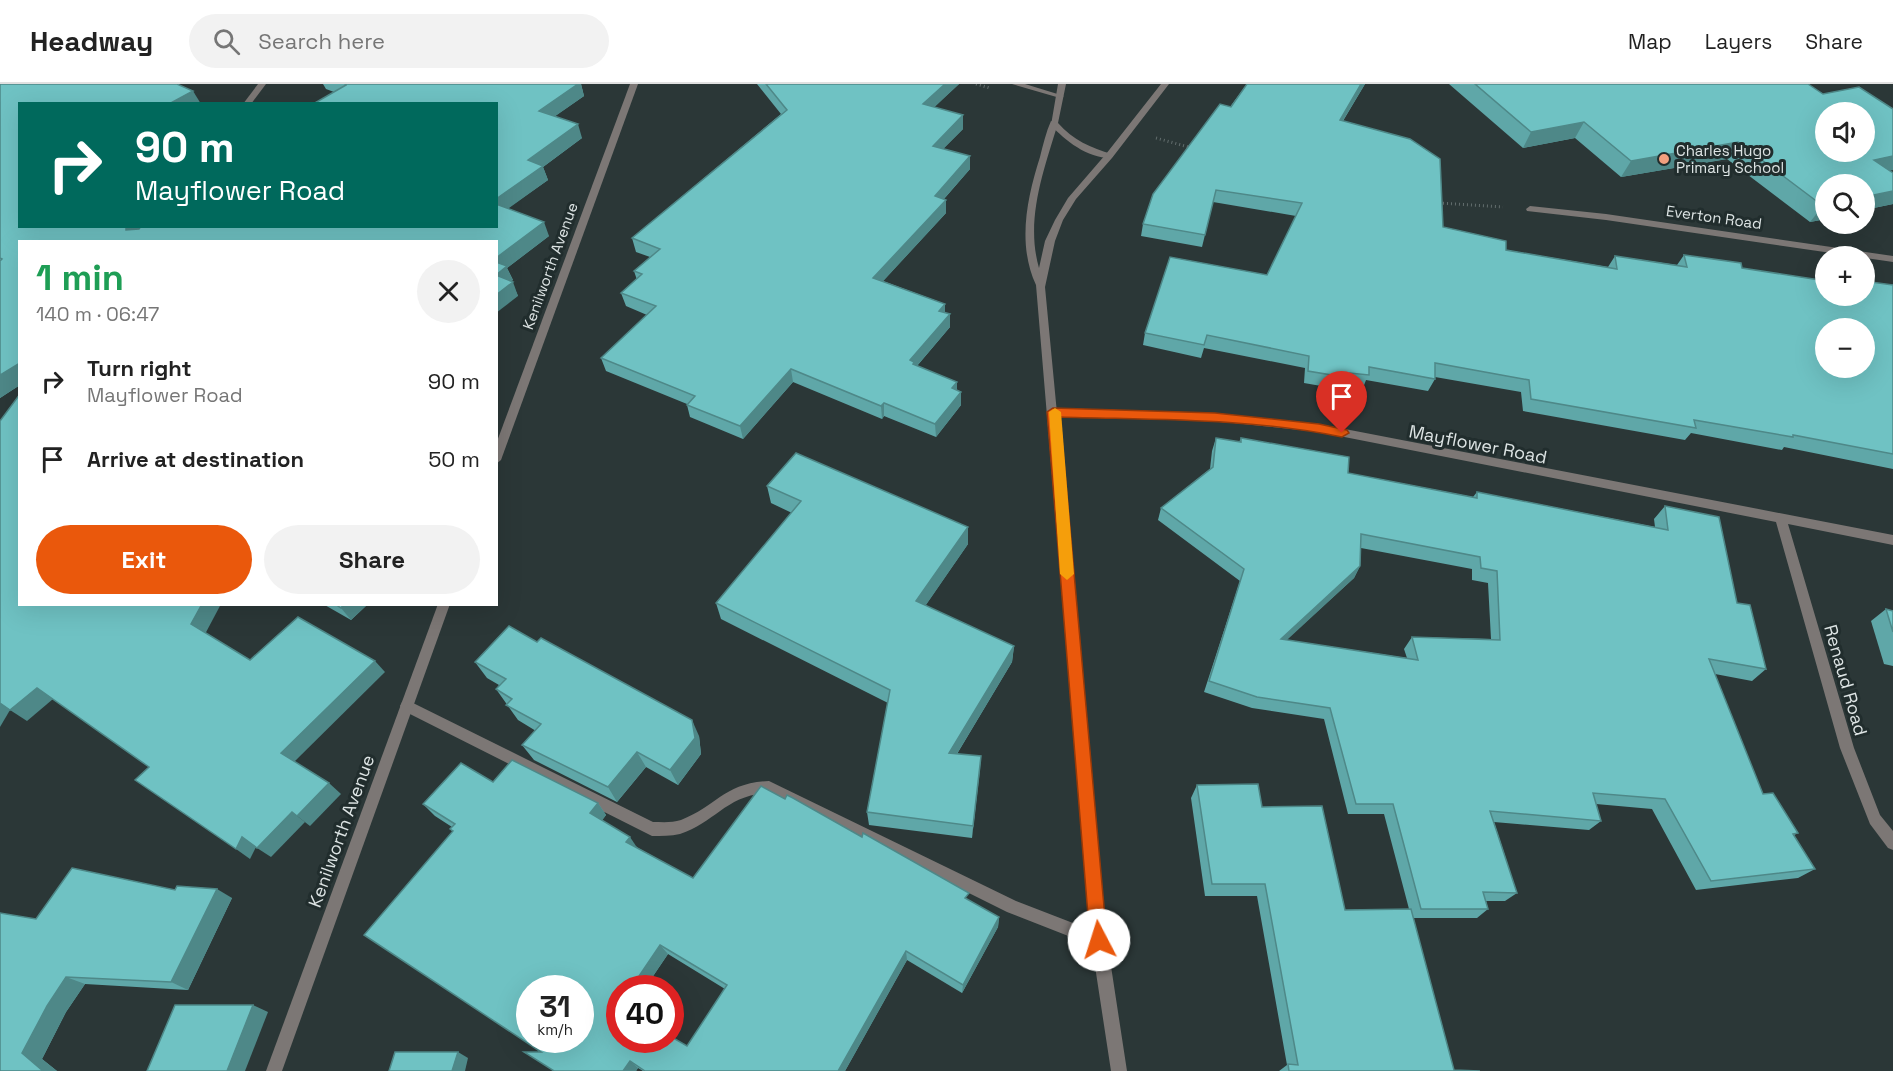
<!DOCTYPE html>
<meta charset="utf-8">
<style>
:root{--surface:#fff;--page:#f2f2f2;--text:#222;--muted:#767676;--line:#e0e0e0;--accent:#ea580c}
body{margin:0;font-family:"Space Grotesk",sans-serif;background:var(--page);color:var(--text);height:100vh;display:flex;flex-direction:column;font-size:22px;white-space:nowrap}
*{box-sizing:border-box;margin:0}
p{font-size:20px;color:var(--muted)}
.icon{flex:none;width:33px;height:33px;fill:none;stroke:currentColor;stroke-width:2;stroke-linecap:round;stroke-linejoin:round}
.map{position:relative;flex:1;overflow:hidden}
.panel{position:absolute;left:18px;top:156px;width:480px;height:366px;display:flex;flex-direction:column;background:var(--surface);border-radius:0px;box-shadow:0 6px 24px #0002}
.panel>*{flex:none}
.banner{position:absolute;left:18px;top:18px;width:480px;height:126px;border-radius:0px;box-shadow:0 6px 24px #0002;background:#00695c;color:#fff;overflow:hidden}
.controls{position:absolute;left:1815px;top:18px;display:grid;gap:12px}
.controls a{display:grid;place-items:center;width:60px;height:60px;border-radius:50%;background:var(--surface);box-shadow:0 6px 24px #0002;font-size:30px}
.speed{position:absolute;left:516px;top:891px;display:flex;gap:12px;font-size:30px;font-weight:700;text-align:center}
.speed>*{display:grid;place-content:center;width:78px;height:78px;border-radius:50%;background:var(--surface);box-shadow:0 6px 24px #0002;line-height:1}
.speed small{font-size:15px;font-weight:400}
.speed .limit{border:9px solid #d22;background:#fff;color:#111}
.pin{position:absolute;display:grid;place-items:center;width:51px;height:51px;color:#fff;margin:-62px -26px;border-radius:50% 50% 50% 0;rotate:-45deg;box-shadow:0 0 6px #0007}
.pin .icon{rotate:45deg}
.me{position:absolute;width:66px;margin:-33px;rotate:355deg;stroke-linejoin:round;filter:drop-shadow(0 0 4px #0008)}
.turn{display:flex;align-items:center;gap:21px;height:126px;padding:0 18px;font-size:27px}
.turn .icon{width:78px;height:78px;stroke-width:2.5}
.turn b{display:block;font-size:42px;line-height:51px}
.round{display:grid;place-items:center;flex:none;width:63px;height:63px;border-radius:32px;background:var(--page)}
.summary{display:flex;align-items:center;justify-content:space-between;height:102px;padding:0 18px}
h1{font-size:36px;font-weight:600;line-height:45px;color:#1e9e55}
.primary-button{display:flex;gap:12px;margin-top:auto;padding:12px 18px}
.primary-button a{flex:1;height:69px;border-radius:36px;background:var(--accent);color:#fff;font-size:24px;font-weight:600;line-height:69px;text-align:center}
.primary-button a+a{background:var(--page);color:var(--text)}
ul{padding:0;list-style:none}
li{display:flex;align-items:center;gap:18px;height:78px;padding:0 18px}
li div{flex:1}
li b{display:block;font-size:22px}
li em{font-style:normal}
header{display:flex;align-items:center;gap:36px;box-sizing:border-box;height:84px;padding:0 30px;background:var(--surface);border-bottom:2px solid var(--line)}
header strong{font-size:28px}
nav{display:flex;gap:33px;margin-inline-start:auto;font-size:21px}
.search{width:420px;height:54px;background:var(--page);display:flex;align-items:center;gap:15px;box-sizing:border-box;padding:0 21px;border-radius:33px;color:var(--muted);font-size:22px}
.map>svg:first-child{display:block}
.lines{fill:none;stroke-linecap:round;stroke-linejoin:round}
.path{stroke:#626d6d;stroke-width:3;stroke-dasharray:1 3;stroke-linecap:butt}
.service{fill:#7c7775;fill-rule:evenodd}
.minor{fill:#7c7775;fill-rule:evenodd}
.tertiary{fill:#7c7775;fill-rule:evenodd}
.wall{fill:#5fa7a8;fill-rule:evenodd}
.shaded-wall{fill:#4e8888}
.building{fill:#6fc2c3;stroke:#4e8888;stroke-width:1.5;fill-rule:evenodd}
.route{fill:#ea580c;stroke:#983908;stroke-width:1.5}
.slow{fill:#f59e0b}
.poi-dot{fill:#f2a07f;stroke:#212d2d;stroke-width:2}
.labels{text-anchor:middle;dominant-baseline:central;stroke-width:6;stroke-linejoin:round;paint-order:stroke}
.far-poi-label{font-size:15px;fill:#dde4e4;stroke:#212d2d;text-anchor:start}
.far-street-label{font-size:15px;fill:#dde4e4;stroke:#212d2d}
.street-label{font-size:18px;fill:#dde4e4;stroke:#212d2d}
</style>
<header>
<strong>Headway</strong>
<div class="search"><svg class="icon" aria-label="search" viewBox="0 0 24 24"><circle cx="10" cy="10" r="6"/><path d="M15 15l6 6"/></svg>Search here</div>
<nav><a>Map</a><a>Layers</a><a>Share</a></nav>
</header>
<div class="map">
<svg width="1893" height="987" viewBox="0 0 1893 987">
<rect width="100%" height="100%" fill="#2b3737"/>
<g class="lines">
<g class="path">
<path d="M976,0L990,4"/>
<path d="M1156,54L1192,64"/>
<path d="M1439,119L1503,123"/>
</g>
<g class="service">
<path d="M1012,0H1025L1064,12L1060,14Z"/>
<path d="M407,616L653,738C662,738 672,739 681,736C717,722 724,699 769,697L1016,817L1104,851L1107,856L1104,861L1099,864L1007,828L768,709C726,711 715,739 680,750C671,752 661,752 652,752L402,626L400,622L402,618Z"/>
</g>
<g class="minor">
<path d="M258,0H266L251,20H243Z"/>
<path d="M630,0H638L501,376L496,380V360Z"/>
<path d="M1058,0H1066L1058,39C1073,56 1091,64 1112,70V74C1089,75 1065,57 1051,41Z"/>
<path d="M1530,122L1606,130L1893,172V178L1606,136L1527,127L1526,125Z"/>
<path d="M1053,324L1215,329L1319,340L1893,451V461L1788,440L1854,664L1880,731L1893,747V766L1888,764L1870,740L1840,664L1776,438L1319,348L1215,337L1053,332L1048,328Z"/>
<path d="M438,520H450L282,987H266Z"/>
</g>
<path class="tertiary" d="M1161,0H1169L1112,74L1076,115L1063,136L1055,157L1045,203L1107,856L1127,987H1111L1091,856L1036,201C1017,160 1027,114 1040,73C1043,61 1046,48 1051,37L1058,39C1044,86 1025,135 1039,184L1045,157L1055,136L1068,114L1106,70Z"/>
</g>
<g class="wall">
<path d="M0,0L20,20V142H496L334,8L326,5L323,0H581L584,12L555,32L582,54L543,83L548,96L508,124L549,152L507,184L513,196L511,197L518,212L20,158V301L0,314Z"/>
<path d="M757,0H959L934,23L963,31V45L943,65L970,72V85L944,115L946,129L883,197L945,220V228L950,243L917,282L957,298V306L961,321L936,353L884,332L882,335L793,298L743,355L690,333L687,321V320L606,287L601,274L647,231L626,222L621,209L637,196L634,187L650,173L636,168L632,154L781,30Z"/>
<path d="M1247,0H1365L1343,37L1443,143L1506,166L1608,183L1615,172L1677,181L1684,171L1742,184L1826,212L1893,201V385L1784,363L1782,366L1691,349L1685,356L1523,327L1521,308L1435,293V295L1428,307L1366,296L1363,304L1347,301L1344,306L1304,299L1305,284L1204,264L1201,274L1143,261L1145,249L1267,191L1296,132L1213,118L1202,163L1141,152L1143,140Z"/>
<path d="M1449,0H1808L1889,87L1893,89V120L1864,126V100H1826V135L1810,138L1727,75L1621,93L1575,54L1523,64Z"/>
<path d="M1216,354L1239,358L1241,354L1348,389L1473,413L1477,408L1655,443L1654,435L1665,422L1737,519L1766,585L1752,597L1715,590L1763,710L1798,749L1794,751L1815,785L1798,794L1696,806L1652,725L1596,720L1601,737L1589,746L1494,738L1517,809L1505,817H1486L1488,825L1477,834H1413L1454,986L1480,987H1279L1287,981L1257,812H1205L1191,714L1197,701L1262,723L1345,826L1409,825L1384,730H1348L1324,635L1252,624L1204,608L1240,497L1158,436L1161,424L1210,385L1212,367ZM1361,464L1472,485V496L1488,499L1491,555L1412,553L1404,565L1407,574L1286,556L1354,494L1360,482Z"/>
<path d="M767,402L968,443V460L925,522L1014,562L1012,578L957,670L981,672L972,754L869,741L867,728L888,619L721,535L716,519L792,429L771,419Z"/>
<path d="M323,520H368L351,536Z"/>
<path d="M1886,525L1893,527V582L1884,580L1871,537Z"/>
<path d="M475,578L699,652L701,670L678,701L646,683L617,718L534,676L522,661L536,647L518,636L496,605L499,601L487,594Z"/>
<path d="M493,698L598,719L606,731L602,736L638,764L693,794L968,816L999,833L998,843L962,909L907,876L845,987H643L638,984L636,987H554L541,968L453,748L450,745L452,743L435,732L423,720ZM668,870L725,905L687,962L620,956V904H645Z"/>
<path d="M175,806L232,814L188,906L85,900L66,928L42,975L57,987H0L36,835Z"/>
</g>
<g class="shaded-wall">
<path d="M578,0H581L584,12L544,40L539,27Z"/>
<path d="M945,0H959L924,33L923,20Z"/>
<path d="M1361,0H1365L1336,48L1340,36Z"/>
<path d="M193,7L201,20H169Z"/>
<path d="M963,31V45L933,75V62Z"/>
<path d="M1584,38L1575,54L1523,64L1531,48Z"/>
<path d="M578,40L582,54L543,83L548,96L498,132L496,128V115L528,76Z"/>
<path d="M1738,58L1727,75L1621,93L1631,77Z"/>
<path d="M970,72V85L935,125V112Z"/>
<path d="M1893,72V86L1861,93L1874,76Z"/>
<path d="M1893,107V120L1864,126V113Z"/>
<path d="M946,116V129L874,207L873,194Z"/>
<path d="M1826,121V135L1810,138L1823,122Z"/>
<path d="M544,138L549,152L507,184L513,196L502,205L496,192V174Z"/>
<path d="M126,142H146L136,157L126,146Z"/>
<path d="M513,198L518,212L496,229V211Z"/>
<path d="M945,220V233L939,227Z"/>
<path d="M950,230V243L915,284L910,276Z"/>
<path d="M20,279V301L0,314V291Z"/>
<path d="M791,285L793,298L743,355L740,342Z"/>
<path d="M957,298V311L952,304Z"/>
<path d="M961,308V321L936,353L935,340Z"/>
<path d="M884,319V332L882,335L881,322Z"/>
<path d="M968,443V460L917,534L916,517Z"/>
<path d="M1360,482L1354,494L1275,567L1281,555Z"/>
<path d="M202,520H221L204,552L191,540Z"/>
<path d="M344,520H368L351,536L341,524Z"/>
<path d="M1014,562L1012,578L949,683V669Z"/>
<path d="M375,577L385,588L293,679L281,669Z"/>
<path d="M37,604L53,615L27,637L10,626Z"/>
<path d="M0,619L10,626L0,643Z"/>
<path d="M692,636L699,652L701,670L678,701L670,686Z"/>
<path d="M637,668L646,683L617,718L608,703Z"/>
<path d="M981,672L980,686L972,754L973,742Z"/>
<path d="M329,699L341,710L310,742L297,732Z"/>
<path d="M598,719L606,731L599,741L590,729Z"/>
<path d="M292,728L305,738L271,773L257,764Z"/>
<path d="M242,753L256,763L250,775L236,765Z"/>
<path d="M630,753L638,765L626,758Z"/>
<path d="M217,805L232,814L188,906L171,898Z"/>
<path d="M999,833L998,843L962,909L963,901Z"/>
<path d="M660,861L668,870L645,904H631Z"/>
<path d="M906,867L907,876L845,987H838Z"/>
<path d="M66,893L85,900L66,928L42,975L57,987H43L22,969L47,922Z"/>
<path d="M253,921L268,928L245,987H227Z"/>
<path d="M458,968L468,974L465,987H452Z"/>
<path d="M630,977L638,984L636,987H623Z"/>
</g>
<g class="building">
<path d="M0,0H177L193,7L169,20H20V142H126V146L139,145L141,142H496V120L544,138L496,174V158H20V279L0,291V177L2,175L0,174Z"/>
<path d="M345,0H578L539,27L578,40L528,76L543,82L496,115V20H313L346,1Z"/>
<path d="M766,0H945L923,20L963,31L933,62L970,72L935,112L946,116L873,194L945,220L939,227L950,230L910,276L914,278L913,280L957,298L952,304L961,308L935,340L884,319L881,322L791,285L740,342L687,321L695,312L601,274L656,222L621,209L642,190L634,187L660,165L632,154L787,26Z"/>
<path d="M1247,0H1361L1340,36L1410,55L1440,75L1443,143L1506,157V166L1617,185L1615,172L1687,183L1684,171L1741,179L1742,184L1826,197V212H1864V197L1893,201V370L1793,351V353L1694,336L1696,344L1531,315L1529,296L1435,279V295L1369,283V291L1350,289V294L1308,287L1309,272L1207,251L1204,261L1145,249L1170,173L1267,191L1302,119L1216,106L1205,151L1143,140L1153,110L1220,20L1231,23ZM1826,244H1864V284H1826Z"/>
<path d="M1475,0H1808L1823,10L1859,3L1893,25V72L1874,76L1893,89V107L1864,113V100H1826V121L1823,122L1738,58L1631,77L1584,38L1531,48ZM1826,28H1864V68H1826Z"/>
<path d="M496,178L507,182L496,191Z"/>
<path d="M496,191L513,198L496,211Z"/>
<path d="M20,310V520H202L191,540L250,576L298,533L375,577L281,669L329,699L297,732L292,728L257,764L242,753L236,765L135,696L149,683L37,604L10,626L0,619V337Z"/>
<path d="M1216,354L1241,358V354L1349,373L1348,389L1477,414V408L1668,446L1665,422L1719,433L1737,519L1750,521L1766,585L1709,575L1763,710L1773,709L1798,749L1793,750L1815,785L1711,797L1665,715L1593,709L1601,737L1490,727L1517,809L1483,808L1488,825H1421L1393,720H1356L1330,624L1257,613L1209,597L1244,485L1161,424L1213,383ZM1361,450L1480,473L1481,484L1497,487L1500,556L1412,553L1418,576L1281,555L1360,482Z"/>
<path d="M796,369L968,443L916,517L1014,562L949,669L981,672L973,742L867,728L890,606L716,519L801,417L767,402Z"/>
<path d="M335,520H344L341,524Z"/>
<path d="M1886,525L1893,527V548Z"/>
<path d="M509,542L537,558L541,554L692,636L695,654L670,686L637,668L608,703L522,661L541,640L506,621L512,615L496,605L506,595L475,578Z"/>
<path d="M512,676L598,719L590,729L630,753L626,758L693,794L761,702L785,715L787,711L793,714L862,753L863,749L969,809L965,814L999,833L963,901L906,867L838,987H645L630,977L623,987H554L524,968H541L364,851L453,747L450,745L455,740L423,720L461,679L493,698ZM660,861L727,901L687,962L670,952V956H620V904H631ZM530,904H580V956H530Z"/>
<path d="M1258,700L1262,723L1322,722L1345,826L1411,825L1454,986L1480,987H1289L1288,980L1298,981L1265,800H1212L1197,701Z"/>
<path d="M72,784L175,806L177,802L217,805L171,898L66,893L47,922L22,969L43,987H0V829L36,835Z"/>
<path d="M175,921H253L227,987H147Z"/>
<path d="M395,968H458L452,987H389Z"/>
</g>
<path class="route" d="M1053,324L1215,329L1319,340L1347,346L1349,349L1342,353C1250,334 1154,336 1060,333L1107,856L1105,862L1099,864L1093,862L1090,856L1047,328Z"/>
<path class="slow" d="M1055,324L1061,328L1074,490L1067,496L1060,490L1049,328Z"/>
<circle class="poi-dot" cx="1664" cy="75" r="6"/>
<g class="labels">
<g class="far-poi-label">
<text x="1676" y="66">Charles Hugo<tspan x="1676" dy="17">Primary School</tspan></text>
</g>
<g class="far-street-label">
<text transform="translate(1714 133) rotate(8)">Everton Road</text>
<text transform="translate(550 182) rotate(-70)">Kenilworth Avenue</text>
</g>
<g class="street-label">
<text transform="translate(1478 360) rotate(11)">Mayflower Road</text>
<text transform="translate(1846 596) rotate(74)">Renaud Road</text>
<text transform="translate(341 747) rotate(-70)">Kenilworth Avenue</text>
</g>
</g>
</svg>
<div class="controls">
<a><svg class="icon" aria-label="sound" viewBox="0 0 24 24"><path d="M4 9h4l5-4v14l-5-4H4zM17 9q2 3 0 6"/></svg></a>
<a><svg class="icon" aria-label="search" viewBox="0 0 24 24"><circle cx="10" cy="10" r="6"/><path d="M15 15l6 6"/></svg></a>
<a>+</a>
<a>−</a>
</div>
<div class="speed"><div>31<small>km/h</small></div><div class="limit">40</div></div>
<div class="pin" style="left:1342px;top:349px;background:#d93025"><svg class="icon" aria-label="arrive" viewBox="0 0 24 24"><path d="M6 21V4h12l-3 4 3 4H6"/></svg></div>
<svg class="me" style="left:1099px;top:856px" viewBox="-20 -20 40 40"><circle r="19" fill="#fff"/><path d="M0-13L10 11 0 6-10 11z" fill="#ea580c"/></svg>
<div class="banner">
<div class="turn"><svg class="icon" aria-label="right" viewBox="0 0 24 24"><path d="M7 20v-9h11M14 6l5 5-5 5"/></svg><div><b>90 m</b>Mayflower Road</div></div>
</div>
<section class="panel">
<div class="summary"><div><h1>1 min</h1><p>140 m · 06:47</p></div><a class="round"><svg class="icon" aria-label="close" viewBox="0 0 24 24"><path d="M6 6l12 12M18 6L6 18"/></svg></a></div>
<ul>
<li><svg class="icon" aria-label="right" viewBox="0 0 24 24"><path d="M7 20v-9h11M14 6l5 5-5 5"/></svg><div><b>Turn right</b><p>Mayflower Road</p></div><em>90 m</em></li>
<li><svg class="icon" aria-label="arrive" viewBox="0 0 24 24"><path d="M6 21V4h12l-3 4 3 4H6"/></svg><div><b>Arrive at destination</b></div><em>50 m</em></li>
</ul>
<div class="primary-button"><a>Exit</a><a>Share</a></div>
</section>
</div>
